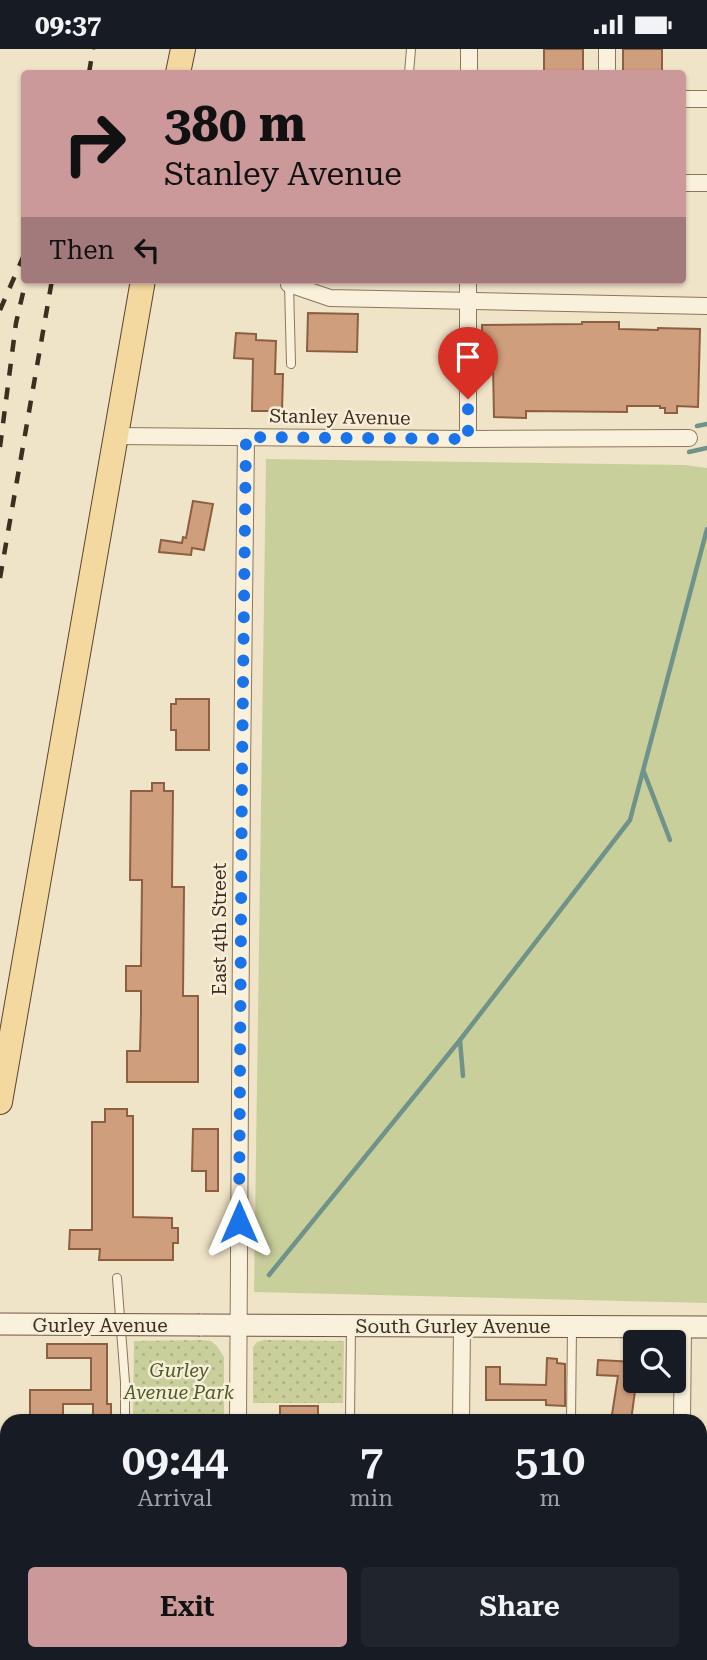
<!DOCTYPE html>
<style>
:root{--surface:#171b24;--page:#20242c;--text:#f1f3f6;--muted:#9ea1a6;--accent:#cc999b}
body{margin:0;font-family:"Roboto Serif",serif;background:var(--page);color:var(--text);height:100vh;display:flex;flex-direction:column;font-size:26px;white-space:nowrap}
*{box-sizing:border-box;margin:0}
p{font-size:23px;color:var(--muted)}
.icon{flex:none;width:38px;height:38px;fill:none;stroke:currentColor;stroke-width:2;stroke-linecap:round;stroke-linejoin:round}
.map{position:relative;flex:1;overflow:hidden}
.details{position:absolute;left:0px;top:1365px;width:707px;height:247px;display:flex;flex-direction:column;background:var(--surface);border-radius:21px 21px 0 0;box-shadow:0 2px 5px #0004}
.details>*{flex:none}
.top-card{position:absolute;left:21px;top:21px;width:665px;height:214px;border-radius:7px;box-shadow:0 2px 5px #0004;background:#cc999b;color:#111;overflow:hidden}
.fabs{position:absolute;left:623px;top:1281px;display:grid;gap:14px}
.fabs a{display:grid;place-items:center;width:63px;height:63px;border-radius:7px;background:var(--surface);box-shadow:0 2px 5px #0004;font-size:35px}
.pin{position:absolute;display:grid;place-items:center;width:60px;height:60px;color:#fff;margin:-72px -30px;border-radius:50% 50% 50% 0;rotate:-45deg;box-shadow:0 0 7px #0007}
.pin .icon{rotate:45deg}
.me{position:absolute;width:77px;margin:-38px;rotate:0deg;stroke-linejoin:round;filter:drop-shadow(0 0 5px #0008)}
.turn{display:flex;align-items:center;gap:24px;height:147px;padding:0 28px;font-size:32px}
.turn .icon{width:91px;height:91px;stroke-width:2.5}
.turn b{display:block;font-size:49px;line-height:60px}
.then{display:flex;align-items:center;height:66px;padding:0 28px;background:#0003;gap:14px;font-size:26px}
.eta{display:flex;justify-content:space-evenly;align-items:center;height:119px;text-align:center}
.eta b{font-size:42px;font-weight:600;line-height:49px}
.cta{display:flex;gap:14px;margin-top:auto;padding:14px 28px}
.cta a{flex:1;height:80px;border-radius:7px;background:var(--accent);color:#111;font-size:28px;font-weight:600;line-height:80px;text-align:center}
.cta a+a{background:var(--page);color:var(--text)}
.status{display:flex;justify-content:space-between;align-items:center;height:49px;padding:0 35px;background:var(--surface);direction:ltr}
.status svg{height:19px;fill:currentColor}
.map>svg:first-child{display:block}
.grass{fill:#c9cf9b}
.park{fill:url(#park-dots)}
.lines{fill:none;stroke-linecap:round;stroke-linejoin:round}
.stream{stroke:#6f938a;stroke-width:4.5}
.building{fill:#cf9f7d;stroke:#8d5f41;stroke-width:2}
.lane-casing{stroke:#8d765c;stroke-width:10}
.street-casing{stroke:#8d765c;stroke-width:18}
.secondary-casing{stroke:#6f573f;stroke-width:23}
.primary-casing{stroke:#5b4430;stroke-width:26}
.lane{stroke:#faf1dc;stroke-width:8}
.street{stroke:#faf1dc;stroke-width:16}
.secondary{stroke:#faf1dc;stroke-width:21}
.primary{stroke:#f3d9a0;stroke-width:24}
.rail{stroke:#3d2e20;stroke-width:4.5;stroke-dasharray:12 12;stroke-linecap:butt}
.secondary-bridge-casing{stroke:#6f573f;stroke-width:23;stroke-linecap:butt}
.secondary-bridge{stroke:#faf1dc;stroke-width:21}
.route{stroke:#1a73e8;stroke-width:12;stroke-dasharray:0 21.6}
.labels{text-anchor:middle;dominant-baseline:central;stroke-width:5;stroke-linejoin:round;paint-order:stroke}
.street-label{font-size:19px;fill:#3d2e20;stroke:#f7eed8}
.park-label{font-size:19px;font-style:italic;fill:#4d5a26;stroke:#f7eed8}
</style>
<div class="status"><b>09:37</b><svg viewBox="0 0 49 12"><path d="M0 12V9h3v3zM5 12V6h3v6zM10 12V3h3v9zM15 12V0h3v12zM26 1h20v11H26zM47 4h2v5h-2z"/></svg></div>
<div class="map">
<svg width="707" height="1611" viewBox="0 0 707 1611">
<defs>
<pattern id="park-dots" width="8" height="8" patternUnits="userSpaceOnUse" patternTransform="scale(1.75)"><rect width="8" height="8" fill="#c9cf9b"/><path d="M2 2h.1M6 6h.1" fill="none" stroke="#aeb285" stroke-width="1.8" stroke-linecap="round"/></pattern>
</defs>
<rect width="100%" height="100%" fill="#f0e4c8"/>
<path class="grass" d="M266,410L685,416L707,419V1254L254,1243Z"/>
<g class="park">
<path d="M203,1291L211,1292L217,1297L224,1308V1372H133L134,1292Z"/>
<path d="M264,1291L344,1292L343,1354H253V1298L257,1293Z"/>
</g>
<g class="lines">
<g class="stream">
<path d="M697,377L707,375"/>
<path d="M689,403L707,399"/>
<path d="M644,723L670,791"/>
<path d="M460,991L463,1027"/>
<path d="M269,1226L460,991L630,771L707,480"/>
</g>
</g>
<g class="building">
<rect x="544" y="0" width="39" height="24"/>
<rect x="623" y="0" width="39" height="24"/>
<path d="M308,264L358,265L357,303L307,302Z"/>
<path d="M582,273H619V280L658,281V279L700,280L698,358L677,357V364H665V359H660V357H627V363L526,362V369L494,368L493,317H483L482,276L582,275Z"/>
<path d="M236,284L256,285V291L276,292L275,325H283L282,362H252L253,310L234,309Z"/>
<path d="M193,452L213,455L204,501L192,499L191,506L159,503L161,491L182,494L183,488L186,489Z"/>
<path d="M176,650H209V701H176V681H171V655H176Z"/>
<path d="M152,734H164V742H173L172,838H184L183,947H198V1033H127V1002H140L141,964V942H126V917H141L142,831H130L131,742H152Z"/>
<path d="M105,1060H127V1067H133V1168L172,1169V1179H178V1194H173V1211H99L100,1200H69L70,1181H92V1073H105Z"/>
<path d="M193,1080H218V1142H206V1122H192Z"/>
<path d="M47,1295H107V1355H111V1372H93V1355H63V1372H30V1341H91V1309H47Z"/>
<path d="M547,1309L557,1310V1314L565,1315V1357L546,1356V1351H486V1318H500V1335L546,1336Z"/>
<path d="M598,1311L635,1313V1342L631,1372H611L618,1327L597,1326Z"/>
<path d="M280,1357H318V1372L280,1371Z"/>
</g>
<g class="lines">
<g class="lane-casing">
<g id="lane">
<path d="M409,24L411,0"/>
<path d="M289,235L291,315"/>
<path d="M117,1229L125,1333V1372"/>
<path d="M350,1372L351,1277"/>
<path d="M571,1372L572,1278"/>
<path d="M123,1611V1605"/>
<path d="M348,1611V1605"/>
<path d="M569,1611V1605"/>
</g>
</g>
<g class="street-casing">
<g id="street">
<path d="M607,0V24"/>
<path d="M469,24V0"/>
<path d="M682,50H707"/>
<path d="M682,134H707"/>
<path d="M289,231V235L330,249L707,257"/>
<path d="M468,231V390"/>
<path d="M116,387L468,390L689,389"/>
<path d="M238,1372L242,722L246,388"/>
<path d="M461,1372L462,1278"/>
<path d="M682,1372L683,1279"/>
<path d="M235,1611V1605"/>
<path d="M459,1611V1605"/>
<path d="M681,1611V1605"/>
</g>
</g>
<g class="secondary-casing">
<path id="secondary" d="M200,1276L707,1278"/>
</g>
<g class="primary-casing">
<g id="primary">
<path d="M178,24L183,0"/>
<path d="M0,1053L143,231"/>
</g>
</g>
<use href="#lane" class="lane"/>
<use href="#street" class="street"/>
<use href="#secondary" class="secondary"/>
<use href="#primary" class="primary"/>
<g class="rail">
<path d="M89,24L93,0"/>
<path d="M0,261L24,206"/>
<path d="M0,398L16,274L26,231"/>
<path d="M0,529L52,231"/>
</g>
<g class="secondary-bridge-casing">
<path id="secondary-bridge" d="M0,1275L200,1276"/>
</g>
<use href="#secondary-bridge" class="secondary-bridge"/>
</g>
<g class="lines">
<path class="route" d="M239,1173L242,722L246,388L468,390V350"/>
</g>
<g class="labels">
<g class="street-label">
<text transform="translate(340 368) rotate(1)">Stanley Avenue</text>
<text transform="translate(219 880) rotate(-90)">East 4th Street</text>
<text x="100" y="1276">Gurley Avenue</text>
<text x="453" y="1277">South Gurley Avenue</text>
</g>
<g class="park-label">
<text x="179" y="1321">Gurley<tspan x="179" dy="22">Avenue Park</tspan></text>
</g>
</g>
</svg>
<div class="fabs">
<a><svg class="icon" aria-label="search" viewBox="0 0 24 24"><circle cx="10" cy="10" r="6"/><path d="M15 15l6 6"/></svg></a>
</div>
<div class="pin" style="left:468px;top:350px;background:#d93025"><svg class="icon" aria-label="arrive" viewBox="0 0 24 24"><path d="M6 21V4h12l-3 4 3 4H6"/></svg></div>
<svg class="me" style="left:239px;top:1173px" viewBox="-20 -20 40 40"><path d="M0-17L14 15 0 8-14 15z" fill="#1a73e8" stroke="#fff" stroke-width="4"/></svg>
<div class="top-card">
<div class="turn"><svg class="icon" aria-label="right" viewBox="0 0 24 24"><path d="M7 20v-9h11M14 6l5 5-5 5"/></svg><div><b>380 m</b>Stanley Avenue</div></div>
<div class="then">Then<svg class="icon" aria-label="left" viewBox="0 0 24 24"><path d="M17 20v-9H6M10 6l-5 5 5 5"/></svg></div>
</div>
<section class="details">
<div class="eta">
<div><b>09:44</b><p>Arrival</p></div>
<div><b>7</b><p>min</p></div>
<div><b>510</b><p>m</p></div>
</div>
<div class="cta"><a>Exit</a><a>Share</a></div>
</section>
</div>
